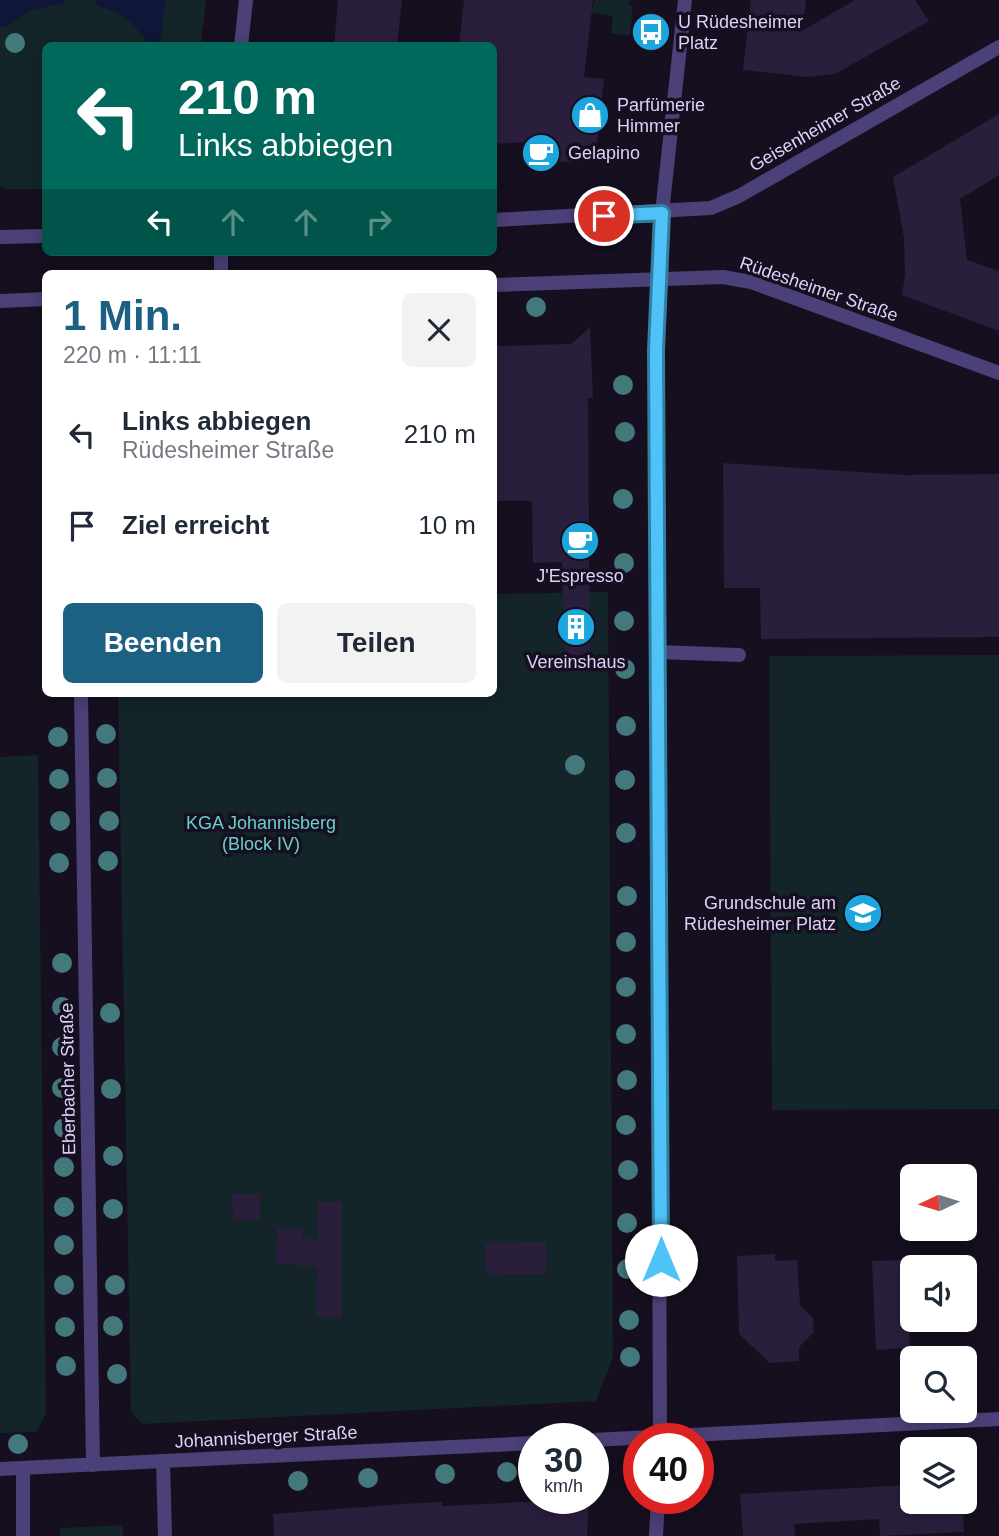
<!DOCTYPE html>
<html lang="de">
<meta charset="utf-8">
<style>
:root{--surface:#fff;--page:#f2f2f3;--text:#1f2937;--muted:#747a83;--accent:#1d6182}
body{margin:0;font-family:Helvetica,sans-serif;background:var(--page);color:var(--text);height:100vh;display:flex;flex-direction:column;font-size:26px;white-space:nowrap}
*{box-sizing:border-box;margin:0}
p{font-size:23px;color:var(--muted)}
.icon{flex:none;width:38px;height:38px;fill:none;stroke:currentColor;stroke-width:2;stroke-linecap:round;stroke-linejoin:round}
.map{position:relative;flex:1;overflow:hidden}
.details{position:absolute;left:42px;top:270px;width:455px;height:427px;display:flex;flex-direction:column;background:var(--surface);border-radius:10px;box-shadow:0 4px 18px #0003}
.details>*{flex:none}
.hud{position:absolute;left:42px;top:42px;width:455px;height:214px;border-radius:10px;box-shadow:0 4px 18px #0003;background:#00695c;color:#fff;overflow:hidden}
.needle{width:46px;rotate:266deg}
.controls{position:absolute;left:900px;top:1164px;display:grid;gap:14px}
.controls a{display:grid;place-items:center;width:77px;height:77px;border-radius:10px;background:var(--surface);box-shadow:0 4px 18px #0003;font-size:35px}
.speed{position:absolute;left:518px;top:1423px;display:flex;gap:14px;font-size:35px;font-weight:700;text-align:center}
.speed>*{display:grid;place-content:center;width:91px;height:91px;border-radius:50%;background:var(--surface);box-shadow:0 4px 18px #0003;line-height:1}
.speed small{font-size:18px;font-weight:400}
.speed .limit{border:10px solid #d22;background:#fff;color:#111}
.pin{position:absolute;display:grid;place-items:center;width:60px;height:60px;color:#fff;margin:-30px;border:4px solid #fff;border-radius:50%;box-shadow:0 2px 7px #0007}
.me{position:absolute;width:77px;margin:-38px;rotate:0deg;stroke-linejoin:round;filter:drop-shadow(0 0 5px #0008)}
.turn{display:flex;align-items:center;gap:24px;height:147px;padding:0 21px;font-size:32px}
.turn .icon{width:91px;height:91px;stroke-width:2.5}
.turn b{display:block;font-size:49px;line-height:60px}
.lanes{display:flex;align-items:center;height:66px;padding:0 21px;background:#0003;justify-content:center;gap:35px;direction:ltr}
.lanes .off{opacity:.35}
.round{display:grid;place-items:center;flex:none;width:74px;height:74px;border-radius:10px;background:var(--page)}
.headline{display:flex;align-items:center;justify-content:space-between;height:119px;padding:0 21px}
h1{font-size:42px;font-weight:700;line-height:52px;color:var(--accent)}
.cta{display:flex;gap:14px;margin-top:auto;padding:14px 21px}
.cta a{flex:1;height:80px;border-radius:10px;background:var(--accent);color:#fff;font-size:28px;font-weight:700;line-height:80px;text-align:center}
.cta a+a{background:var(--page);color:var(--text)}
ul{padding:0;list-style:none}
li{display:flex;align-items:center;gap:21px;height:91px;padding:0 21px}
li div{flex:1}
li b{display:block;font-size:26px}
li em{font-style:normal}
.map>svg:first-child{display:block}
.green{fill:#132528}
.water{fill:#0f1638}
.building{fill:#2a1e3d}
.lines{fill:none;stroke-linecap:round;stroke-linejoin:round}
.service{stroke:#4c4078;stroke-width:14}
.minor{stroke:#4c4078;stroke-width:14}
.tertiary{stroke:#4c4078;stroke-width:14}
.tree{fill:#43797c}
.route-casing{stroke:#337fa1;stroke-width:18}
.route{stroke:#4fc3f7;stroke-width:12}
.labels{text-anchor:middle;dominant-baseline:central;stroke-width:7;stroke-linejoin:round;paint-order:stroke}
.poi-label{font-size:18px;fill:#ded2fa;stroke:#150f1f;text-anchor:start}
.street-label{font-size:18px;fill:#ded2fa;stroke:#150f1f}
.park-label{font-size:18px;fill:#68d0c9;stroke:#150f1f}
</style>
<div class="map">
<svg width="999" height="1536" viewBox="0 0 999 1536">
<rect width="100%" height="100%" fill="#150f1f"/>
<g class="green">
<path d="M0,0H206L201,45L46,46L45,189H5L0,186Z"/>
<path d="M595,0H630L629,5L633,6L630,36L611,33L613,16L591,13Z"/>
<path d="M608,592L613,1357L596,1401L142,1424L131,1412L118,693H494V594Z"/>
<path d="M999,655V1109L772,1110L769,656Z"/>
<path d="M38,755L46,1414L36,1432L0,1433V757Z"/>
<path d="M123,1525V1536H60V1528Z"/>
</g>
<g class="water">
<path d="M0,0H65L64,3L32,10L6,27H0Z"/>
<path d="M96,0H165L160,45L148,44C135,23 120,12 96,5Z"/>
</g>
<g class="building">
<path d="M338,0H402L397,46H334Z"/>
<path d="M464,0H593L584,77L604,79L595,161L527,163L526,142L494,144V46H459Z"/>
<path d="M751,0H806L802,31L855,0H915L929,21L835,74L807,77L743,70Z"/>
<path d="M999,114V175L960,199L967,260L999,271V331L902,295L905,274L904,238L893,177Z"/>
<path d="M590,327L593,398H588L590,672H565L562,562L533,563L532,501H494V346L571,344Z"/>
<path d="M723,463L903,475L999,474V637L761,639L760,588H724Z"/>
<path d="M232,1194H260V1220H233Z"/>
<path d="M318,1202H342V1317H316L317,1266L276,1264L277,1229H303V1239H318Z"/>
<path d="M546,1242L547,1274L486,1275L485,1243Z"/>
<path d="M775,1254V1261L797,1260L800,1305L813,1318L814,1332L799,1347V1361L770,1363L739,1334L737,1256Z"/>
<path d="M905,1260L910,1348L876,1350L872,1261Z"/>
<path d="M912,1485V1502H963L964,1532L880,1536L879,1519L794,1524L795,1536H743L740,1494Z"/>
<path d="M589,1499L587,1536H274L273,1514L402,1504L442,1502V1506Z"/>
</g>
<g class="lines">
<path class="service" d="M658,652L739,655"/>
<g class="minor">
<path d="M241,46L246,0"/>
<path d="M494,220L711,208L739,196L999,47"/>
<path d="M0,237L46,236"/>
<path d="M221,252V273"/>
<path d="M494,285L723,277L751,282L999,373"/>
<path d="M0,301L46,299"/>
<path d="M81,693L93,1465"/>
<path d="M593,1440L999,1419"/>
<path d="M163,1461L165,1536"/>
<path d="M23,1468V1536"/>
<path d="M0,1469L534,1443"/>
</g>
<g class="tertiary">
<path d="M660,1438L656,350L662,213L685,0"/>
<path d="M656,1536L658,1498"/>
</g>
</g>
<g class="tree">
<circle cx="15" cy="43" r="10"/>
<circle cx="536" cy="307" r="10"/>
<circle cx="623" cy="385" r="10"/>
<circle cx="625" cy="432" r="10"/>
<circle cx="623" cy="499" r="10"/>
<circle cx="624" cy="563" r="10"/>
<circle cx="624" cy="621" r="10"/>
<circle cx="625" cy="669" r="10"/>
<circle cx="626" cy="726" r="10"/>
<circle cx="106" cy="734" r="10"/>
<circle cx="58" cy="737" r="10"/>
<circle cx="575" cy="765" r="10"/>
<circle cx="107" cy="778" r="10"/>
<circle cx="59" cy="779" r="10"/>
<circle cx="625" cy="780" r="10"/>
<circle cx="60" cy="821" r="10"/>
<circle cx="109" cy="821" r="10"/>
<circle cx="626" cy="833" r="10"/>
<circle cx="108" cy="861" r="10"/>
<circle cx="59" cy="863" r="10"/>
<circle cx="627" cy="896" r="10"/>
<circle cx="626" cy="942" r="10"/>
<circle cx="62" cy="963" r="10"/>
<circle cx="626" cy="987" r="10"/>
<circle cx="62" cy="1007" r="10"/>
<circle cx="110" cy="1013" r="10"/>
<circle cx="626" cy="1034" r="10"/>
<circle cx="62" cy="1047" r="10"/>
<circle cx="627" cy="1080" r="10"/>
<circle cx="62" cy="1088" r="10"/>
<circle cx="111" cy="1089" r="10"/>
<circle cx="626" cy="1125" r="10"/>
<circle cx="64" cy="1128" r="10"/>
<circle cx="113" cy="1156" r="10"/>
<circle cx="64" cy="1167" r="10"/>
<circle cx="628" cy="1170" r="10"/>
<circle cx="64" cy="1207" r="10"/>
<circle cx="113" cy="1209" r="10"/>
<circle cx="627" cy="1223" r="10"/>
<circle cx="64" cy="1245" r="10"/>
<circle cx="627" cy="1269" r="10"/>
<circle cx="64" cy="1285" r="10"/>
<circle cx="115" cy="1285" r="10"/>
<circle cx="629" cy="1320" r="10"/>
<circle cx="113" cy="1326" r="10"/>
<circle cx="65" cy="1327" r="10"/>
<circle cx="630" cy="1357" r="10"/>
<circle cx="66" cy="1366" r="10"/>
<circle cx="117" cy="1374" r="10"/>
<circle cx="18" cy="1444" r="10"/>
<circle cx="507" cy="1472" r="10"/>
<circle cx="445" cy="1474" r="10"/>
<circle cx="368" cy="1478" r="10"/>
<circle cx="298" cy="1481" r="10"/>
</g>
<g class="lines">
<g class="route-casing">
<path id="route" d="M604,216L662,213L656,350L661,1260"/>
</g>
<use href="#route" class="route"/>
</g>
<defs>
<g id="bus-disc" transform="scale(2.0125)"><circle r="9.5" fill="#1ba6dd" stroke="#150f1f"/><path d="M-5-6H5V4H4V6H2V4H-2V6H-4V4H-5ZM-3.5-4V0h7V-4ZM-3.5 1.2v1.5H-2V1.2ZM2 1.2v1.5H3.5V1.2Z" fill="#fff"/></g>
<g id="shop-disc" transform="scale(2.0125)"><circle r="9.5" fill="#1ba6dd" stroke="#150f1f"/><path d="M-5-2.5h2.3a2.7 3.5 0 0 1 5.4 0H5L5.5 6h-11ZM-1.5-2.5h3a1.5 2.3 0 0 0-3 0Z" fill="#fff"/></g>
<g id="cafe-disc" transform="scale(2.0125)"><circle r="9.5" fill="#1ba6dd" stroke="#150f1f"/><path d="M-5.5-4.5H6V0H3Q3 3.5 0 3.5H-2.5Q-5.5 3.5-5.5 0ZM3-3.2v2h1.7v-2ZM-6 4.5H4V6H-6Z" fill="#fff"/></g>
<g id="building-disc" transform="scale(2.0125)"><circle r="9.5" fill="#1ba6dd" stroke="#150f1f"/><path d="M-4-6H4V6H1V3H-1V6H-4ZM-2.5-4.3h1.7v1.8h-1.7ZM.8-4.3h1.7v1.8H.8ZM-2.5-1h1.7V.8h-1.7ZM.8-1h1.7V.8H.8Z" fill="#fff"/></g>
<g id="school-disc" transform="scale(2.0125)"><circle r="9.5" fill="#1ba6dd" stroke="#150f1f"/><path d="M0-5L7-2L0 1L-7-2ZM-4 1L0 2.5L4 1V4Q0 6-4 4Z" fill="#fff"/></g>
</defs>
<g fill-rule="evenodd">
<use href="#bus-disc" x="651" y="32"/>
<use href="#shop-disc" x="590" y="115"/>
<use href="#cafe-disc" x="541" y="153"/>
<use href="#cafe-disc" x="580" y="541"/>
<use href="#building-disc" x="576" y="627"/>
<use href="#school-disc" x="863" y="913"/>
</g>
<g class="labels">
<g class="poi-label">
<text x="678" y="22">U Rüdesheimer<tspan x="678" dy="21">Platz</tspan></text>
<text x="617" y="105">Parfümerie<tspan x="617" dy="21">Himmer</tspan></text>
<text x="568" y="153">Gelapino</text>
<text x="580" y="576" text-anchor="middle">J'Espresso</text>
<text x="576" y="662" text-anchor="middle">Vereinshaus</text>
<text x="836" y="903" text-anchor="end">Grundschule am<tspan x="836" dy="21">Rüdesheimer Platz</tspan></text>
</g>
<g class="street-label">
<text transform="translate(825 124) rotate(-30)">Geisenheimer Straße</text>
<text transform="translate(819 289) rotate(19)">Rüdesheimer Straße</text>
<text transform="translate(68 1079) rotate(-91)">Eberbacher Straße</text>
<text transform="translate(266 1437) rotate(-3)">Johannisberger Straße</text>
</g>
<g class="park-label">
<text x="261" y="823">KGA Johannisberg<tspan x="261" dy="21">(Block IV)</tspan></text>
</g>
</g>
</svg>
<div class="controls">
<a><svg class="needle" viewBox="-14 -14 28 28"><path d="M0-13l5 13h-10z" fill="#e53935"/><path d="M0 13l5-13h-10z" fill="#747a83"/></svg></a>
<a><svg class="icon" aria-label="sound" viewBox="0 0 24 24"><path d="M4 9h4l5-4v14l-5-4H4zM17 9q2 3 0 6"/></svg></a>
<a><svg class="icon" aria-label="search" viewBox="0 0 24 24"><circle cx="10" cy="10" r="6"/><path d="M15 15l6 6"/></svg></a>
<a><svg class="icon" aria-label="layers" viewBox="0 0 24 24"><path d="M12 4l9 5-9 5-9-5zM3 14l9 5 9-5"/></svg></a>
</div>
<div class="speed"><div>30<small>km/h</small></div><div class="limit">40</div></div>
<div class="pin" style="left:604px;top:216px;background:#d93025"><svg class="icon" aria-label="arrive" viewBox="0 0 24 24"><path d="M6 21V4h12l-3 4 3 4H6"/></svg></div>
<svg class="me" style="left:661px;top:1260px" viewBox="-20 -20 40 40"><circle r="19" fill="#fff"/><path d="M0-13L10 11 0 6-10 11z" fill="#4fc3f7"/></svg>
<div class="hud">
<div class="turn"><svg class="icon" aria-label="left" viewBox="0 0 24 24"><path d="M17 20v-9H6M10 6l-5 5 5 5"/></svg><div><b>210 m</b>Links abbiegen</div></div>
<div class="lanes"><svg class="icon" aria-label="left" viewBox="0 0 24 24"><path d="M17 20v-9H6M10 6l-5 5 5 5"/></svg><svg class="icon off" aria-label="ahead" viewBox="0 0 24 24"><path d="M12 20V5M6 11l6-6 6 6"/></svg><svg class="icon off" aria-label="ahead" viewBox="0 0 24 24"><path d="M12 20V5M6 11l6-6 6 6"/></svg><svg class="icon off" aria-label="right" viewBox="0 0 24 24"><path d="M7 20v-9h11M14 6l5 5-5 5"/></svg></div>
</div>
<section class="details">
<div class="headline"><div><h1>1 Min.</h1><p>220 m · 11:11</p></div><a class="round"><svg class="icon" aria-label="close" viewBox="0 0 24 24"><path d="M6 6l12 12M18 6L6 18"/></svg></a></div>
<ul>
<li><svg class="icon" aria-label="left" viewBox="0 0 24 24"><path d="M17 20v-9H6M10 6l-5 5 5 5"/></svg><div><b>Links abbiegen</b><p>Rüdesheimer Straße</p></div><em>210 m</em></li>
<li><svg class="icon" aria-label="arrive" viewBox="0 0 24 24"><path d="M6 21V4h12l-3 4 3 4H6"/></svg><div><b>Ziel erreicht</b></div><em>10 m</em></li>
</ul>
<div class="cta"><a>Beenden</a><a>Teilen</a></div>
</section>
</div>
